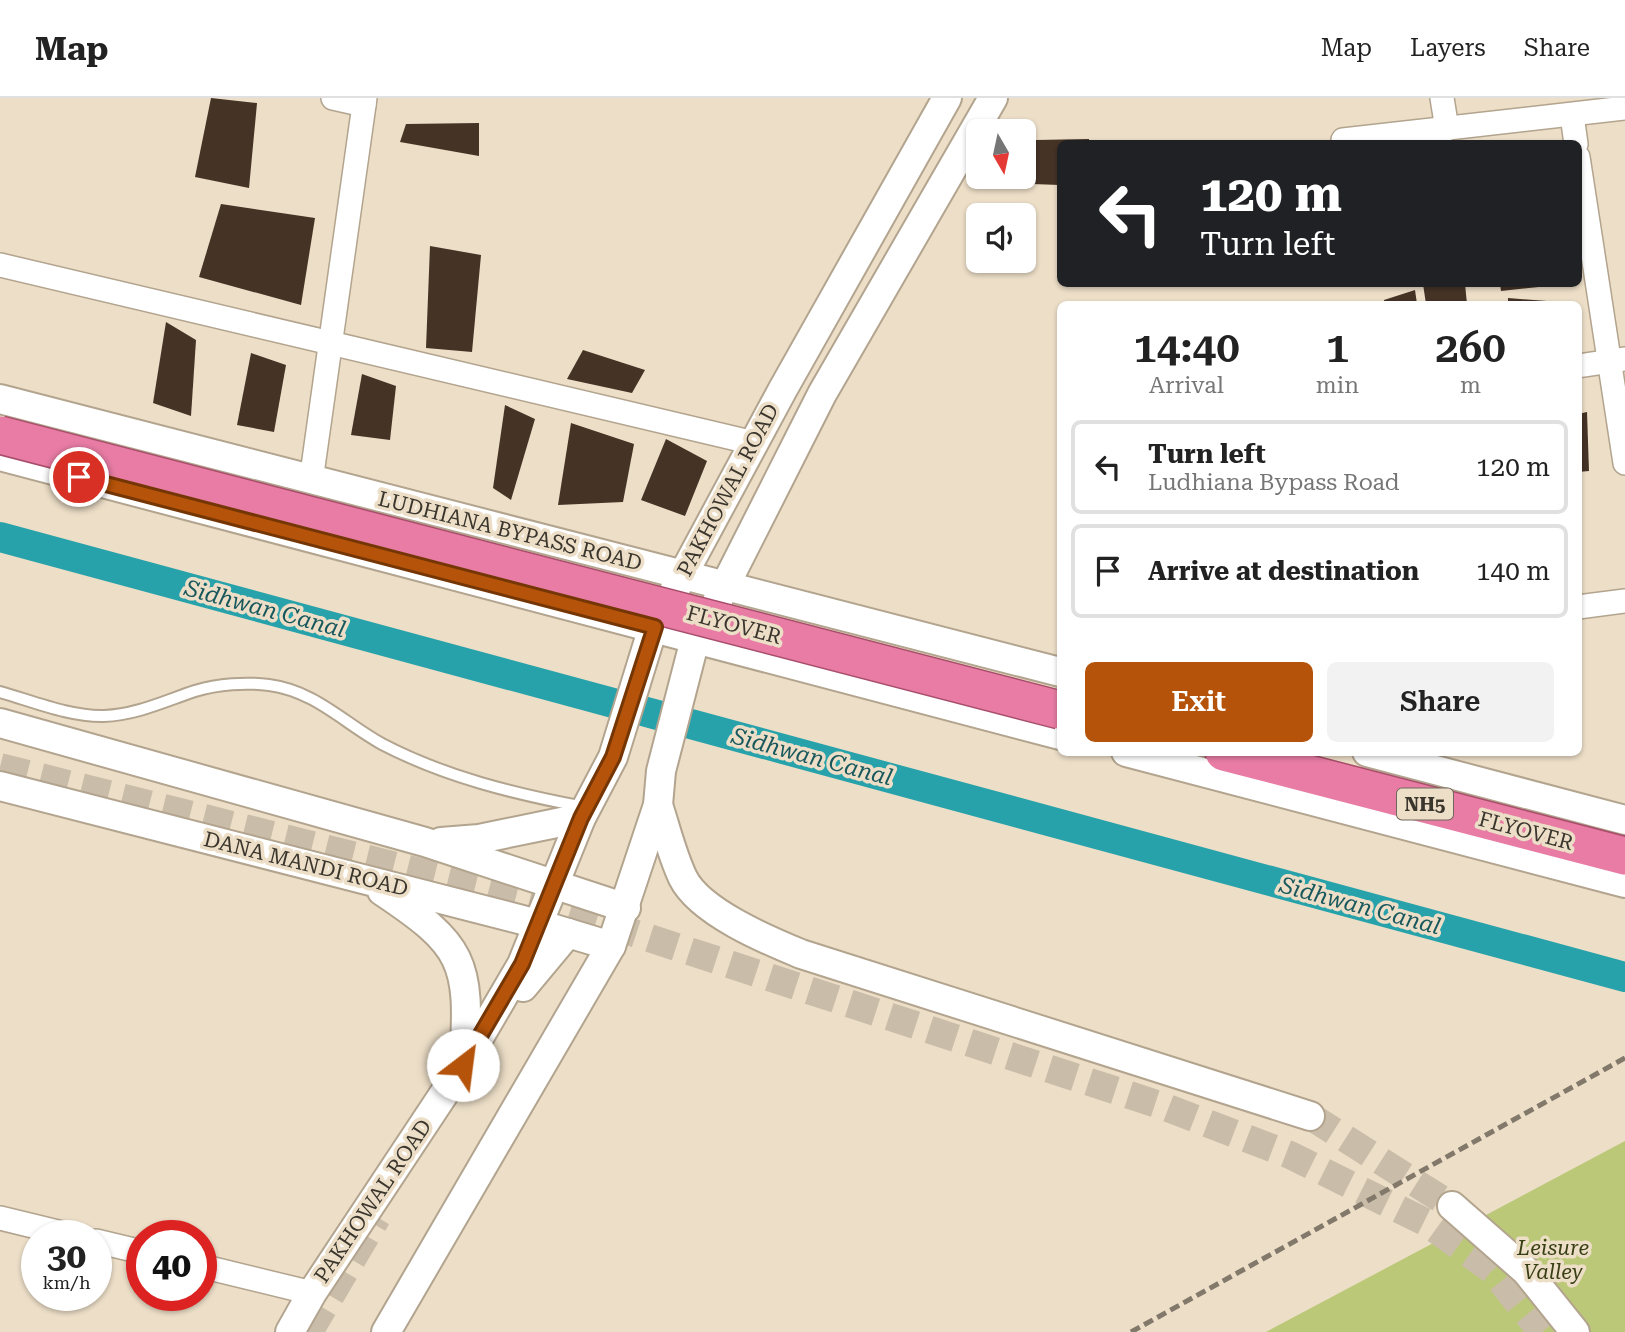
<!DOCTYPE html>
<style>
:root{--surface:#fff;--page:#f2f2f2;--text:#222;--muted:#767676;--line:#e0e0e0;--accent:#b45309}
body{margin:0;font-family:"Roboto Serif",serif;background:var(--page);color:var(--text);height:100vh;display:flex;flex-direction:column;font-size:26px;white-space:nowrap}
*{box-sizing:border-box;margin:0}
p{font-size:23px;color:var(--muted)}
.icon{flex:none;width:38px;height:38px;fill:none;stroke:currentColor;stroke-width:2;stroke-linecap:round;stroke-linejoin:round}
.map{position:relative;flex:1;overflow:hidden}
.side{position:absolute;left:1057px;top:203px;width:525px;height:455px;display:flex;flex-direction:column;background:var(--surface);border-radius:10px;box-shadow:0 2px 5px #0004}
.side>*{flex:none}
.guide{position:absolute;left:1057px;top:42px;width:525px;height:147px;border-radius:10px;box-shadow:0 2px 5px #0004;background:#202124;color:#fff;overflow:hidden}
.needle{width:46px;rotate:171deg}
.tools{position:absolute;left:966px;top:21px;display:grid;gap:14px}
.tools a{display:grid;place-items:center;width:70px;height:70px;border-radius:10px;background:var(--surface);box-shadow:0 2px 5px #0004;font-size:35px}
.speed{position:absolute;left:21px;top:1122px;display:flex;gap:14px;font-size:35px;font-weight:700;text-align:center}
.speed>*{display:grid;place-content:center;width:91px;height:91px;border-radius:50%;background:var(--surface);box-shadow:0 2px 5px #0004;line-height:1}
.speed small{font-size:18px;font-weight:400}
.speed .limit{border:10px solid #d22;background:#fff;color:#111}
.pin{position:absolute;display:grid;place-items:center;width:60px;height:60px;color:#fff;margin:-30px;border:4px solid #fff;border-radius:50%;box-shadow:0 2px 7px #0007}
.me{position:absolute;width:77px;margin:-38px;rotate:30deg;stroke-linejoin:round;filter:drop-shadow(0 0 5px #0008)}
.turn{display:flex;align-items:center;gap:24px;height:147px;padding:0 28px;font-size:32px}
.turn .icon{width:91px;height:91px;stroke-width:2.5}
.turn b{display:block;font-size:49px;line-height:60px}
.eta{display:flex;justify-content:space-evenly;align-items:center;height:119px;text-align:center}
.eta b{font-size:42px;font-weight:600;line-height:49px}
.button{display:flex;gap:14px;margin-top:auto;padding:14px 28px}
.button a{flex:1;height:80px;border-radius:10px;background:var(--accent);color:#fff;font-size:28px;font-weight:600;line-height:80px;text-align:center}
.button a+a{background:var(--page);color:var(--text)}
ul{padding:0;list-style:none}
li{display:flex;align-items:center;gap:21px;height:94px;margin:0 14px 10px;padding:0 14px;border:4px solid var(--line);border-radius:10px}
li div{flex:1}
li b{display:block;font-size:26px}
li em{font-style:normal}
header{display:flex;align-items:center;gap:42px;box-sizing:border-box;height:98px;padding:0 35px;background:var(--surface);border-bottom:2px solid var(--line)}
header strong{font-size:33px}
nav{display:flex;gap:38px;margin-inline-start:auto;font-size:24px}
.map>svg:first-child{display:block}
.green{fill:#bbc878}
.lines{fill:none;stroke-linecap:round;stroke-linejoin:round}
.canal{stroke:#28a2aa;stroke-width:30}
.building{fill:#453326}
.tertiary-tunnel{stroke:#c9bca8;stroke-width:28;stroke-dasharray:28 14;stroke-linecap:butt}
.service-casing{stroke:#b2a48e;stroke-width:14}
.minor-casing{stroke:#b2a48e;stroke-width:26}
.tertiary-casing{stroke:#b2a48e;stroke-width:32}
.trunk-casing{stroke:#a84e6b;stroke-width:40}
.service{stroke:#fff;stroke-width:10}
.minor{stroke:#fff;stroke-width:23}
.tertiary{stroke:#fff;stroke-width:28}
.trunk{stroke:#e87ca4;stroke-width:37}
.rail{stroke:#82796b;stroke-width:5;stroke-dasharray:10 5;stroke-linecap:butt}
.trunk-bridge-casing{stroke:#a84e6b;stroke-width:40;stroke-linecap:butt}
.trunk-bridge{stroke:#e87ca4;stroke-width:37}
.route-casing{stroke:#753606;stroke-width:18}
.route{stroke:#b45309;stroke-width:12}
.labels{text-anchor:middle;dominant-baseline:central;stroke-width:7;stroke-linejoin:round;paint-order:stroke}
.shield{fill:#ecdec7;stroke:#70685b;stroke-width:2}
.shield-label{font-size:19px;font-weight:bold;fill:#3b362d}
.street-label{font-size:21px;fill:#3b362d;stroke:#ecdec7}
.park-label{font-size:21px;font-style:italic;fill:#393f15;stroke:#ecdec7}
.water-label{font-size:23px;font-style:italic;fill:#18585d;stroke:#ecdec7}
</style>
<header>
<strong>Map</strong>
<nav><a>Map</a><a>Layers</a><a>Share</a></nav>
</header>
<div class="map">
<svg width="1625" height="1234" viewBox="0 0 1625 1234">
<rect width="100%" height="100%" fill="#ecdec7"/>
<path class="green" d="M1625,1043V1234H1266Z"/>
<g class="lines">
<path class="canal" d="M0,439L1625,879"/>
</g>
<g class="building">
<path d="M211,0L257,5L249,90L195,79Z"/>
<path d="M479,25V58L400,44L406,26Z"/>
<path d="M1089,41V46H1060V87L1032,86L1036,42Z"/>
<path d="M221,106L315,120L301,207L199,179Z"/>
<path d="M430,148L481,157L472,254L426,250Z"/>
<path d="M1423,186H1465L1467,206H1426Z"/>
<path d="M1500,186H1558V187L1501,193Z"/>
<path d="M1415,192L1417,206H1384V202Z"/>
<path d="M1508,200L1547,203V206H1508Z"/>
<path d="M166,224L196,242L191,318L153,305Z"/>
<path d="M583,252L645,272L632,295L567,281Z"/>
<path d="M251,255L286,267L274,334L237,327Z"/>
<path d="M362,276L396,288L390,342L351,337Z"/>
<path d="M505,307L535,321L511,402L493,390Z"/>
<path d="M1587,314L1589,373L1578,374V316Z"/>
<path d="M571,325L634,346L623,404L558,407Z"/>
<path d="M666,341L707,363L685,418L641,402Z"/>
</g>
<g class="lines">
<g class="tertiary-tunnel">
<path d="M0,669L536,803L1160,1007L1290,1057L1427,1125L1492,1172L1542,1234"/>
<path d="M1310,1018L1452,1108"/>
<path d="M309,1234L377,1119"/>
</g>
<g class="service-casing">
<path id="service" d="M0,594C32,603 71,619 104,618C136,617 165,603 195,593C218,586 246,584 269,587C315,593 344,625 382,646C445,679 515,696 584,709"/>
</g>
<g class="minor-casing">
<g id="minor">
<path d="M333,0L364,7"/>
<path d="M1442,0L1447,31"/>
<path d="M1572,17L1576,46"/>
<path d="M1343,42L1625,10"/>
<path d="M1578,59L1625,365"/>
<path d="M0,167L754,345"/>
<path d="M1578,268L1624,261"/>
<path d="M311,383L365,0"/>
<path d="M1578,509L1625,503"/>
<path d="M0,1120L74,1138"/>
<path d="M96,1143L142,1154"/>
<path d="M201,1168L312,1195"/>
</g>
</g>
<g class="tertiary-casing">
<g id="tertiary">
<path d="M0,301L1060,574"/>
<path d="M0,358L1060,637"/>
<path d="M0,625L425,744L626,810"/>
<path d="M1126,654L1625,785"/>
<path d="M1367,654L1625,722"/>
<path d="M0,688L538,826L611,848"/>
<path d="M658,707C666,731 672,757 683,780C700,814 767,842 801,856L1310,1018"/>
<path d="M441,744L479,741L581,720"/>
<path d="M382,793C463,847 471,863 464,961"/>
<path d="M523,889L568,835"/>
<path d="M1452,1108L1526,1173L1575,1234"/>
<path d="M290,1234L312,1195L463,967L522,866L581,720L613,659L651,536L783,291L947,0"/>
<path d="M386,1234L611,848L658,707L661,673L692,553L822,296L993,0"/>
</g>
</g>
<g class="trunk-casing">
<path id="trunk" d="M1224,654L1625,758"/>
</g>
<use href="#service" class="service"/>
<use href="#minor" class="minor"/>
<use href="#tertiary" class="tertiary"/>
<use href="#trunk" class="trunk"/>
<path class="rail" d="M1131,1234L1625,960"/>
<g class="trunk-bridge-casing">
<path id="trunk-bridge" d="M0,337L1060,612"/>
</g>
<use href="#trunk-bridge" class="trunk-bridge"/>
</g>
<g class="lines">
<g class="route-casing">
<path id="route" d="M79,379L655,529L613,659L581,720L522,866L463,967"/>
</g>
<use href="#route" class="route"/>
</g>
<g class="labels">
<rect class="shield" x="1397" y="690.5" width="56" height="31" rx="5"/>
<g class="shield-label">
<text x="1425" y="706">NH5</text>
</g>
<g class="street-label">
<text transform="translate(728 392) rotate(-62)">PAKHOWAL ROAD</text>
<text transform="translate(510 433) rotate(14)">LUDHIANA BYPASS ROAD</text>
<text transform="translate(734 527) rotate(15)">FLYOVER</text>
<text transform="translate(1526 733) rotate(15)">FLYOVER</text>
<text transform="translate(306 766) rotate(14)">DANA MANDI ROAD</text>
<text transform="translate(373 1103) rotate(-56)">PAKHOWAL ROAD</text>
</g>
<g class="park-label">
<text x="1553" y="1150">Leisure<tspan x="1553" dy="24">Valley</tspan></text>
</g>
<g class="water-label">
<text transform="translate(265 511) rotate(15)">Sidhwan Canal</text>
<text transform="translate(812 659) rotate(15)">Sidhwan Canal</text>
<text transform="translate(1360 808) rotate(15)">Sidhwan Canal</text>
</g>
</g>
</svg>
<div class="tools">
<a><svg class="needle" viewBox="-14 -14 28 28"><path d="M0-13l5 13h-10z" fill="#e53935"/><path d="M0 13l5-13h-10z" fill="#767676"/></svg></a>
<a><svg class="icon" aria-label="sound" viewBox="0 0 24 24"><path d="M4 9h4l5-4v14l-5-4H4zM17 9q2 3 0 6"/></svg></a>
</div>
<div class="speed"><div>30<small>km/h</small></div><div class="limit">40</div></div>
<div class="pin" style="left:79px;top:379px;background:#d93025"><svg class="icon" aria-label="arrive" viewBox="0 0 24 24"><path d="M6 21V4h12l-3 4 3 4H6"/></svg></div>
<svg class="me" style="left:463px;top:967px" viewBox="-20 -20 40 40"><circle r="19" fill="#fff"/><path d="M0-13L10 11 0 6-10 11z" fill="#b45309"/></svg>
<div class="guide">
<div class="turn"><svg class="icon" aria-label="left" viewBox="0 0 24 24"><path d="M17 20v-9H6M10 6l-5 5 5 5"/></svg><div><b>120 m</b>Turn left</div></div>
</div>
<section class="side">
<div class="eta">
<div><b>14:40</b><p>Arrival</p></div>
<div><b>1</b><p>min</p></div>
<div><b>260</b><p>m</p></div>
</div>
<ul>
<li><svg class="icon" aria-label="left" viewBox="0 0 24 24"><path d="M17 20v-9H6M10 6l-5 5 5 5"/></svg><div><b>Turn left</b><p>Ludhiana Bypass Road</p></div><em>120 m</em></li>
<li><svg class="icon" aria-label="arrive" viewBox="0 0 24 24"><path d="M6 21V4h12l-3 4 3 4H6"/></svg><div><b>Arrive at destination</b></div><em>140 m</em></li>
</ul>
<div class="button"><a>Exit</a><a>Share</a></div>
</section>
</div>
